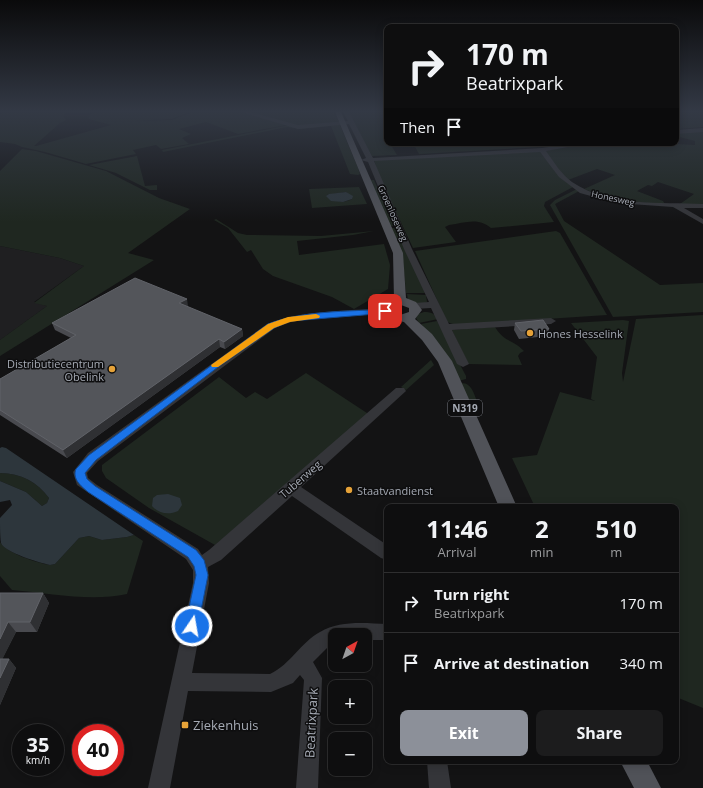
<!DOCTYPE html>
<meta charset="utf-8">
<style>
:root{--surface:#0e0e0f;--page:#1c1c1d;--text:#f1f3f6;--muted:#9b9c9e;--line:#2e2e2f;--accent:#8c9099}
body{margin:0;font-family:"Open Sans",sans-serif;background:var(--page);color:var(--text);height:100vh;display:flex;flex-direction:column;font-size:15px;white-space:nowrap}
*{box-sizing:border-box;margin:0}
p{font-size:13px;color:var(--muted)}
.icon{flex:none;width:22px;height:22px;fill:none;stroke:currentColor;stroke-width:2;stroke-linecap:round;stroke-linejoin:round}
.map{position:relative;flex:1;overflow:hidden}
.details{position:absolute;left:384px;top:504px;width:295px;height:260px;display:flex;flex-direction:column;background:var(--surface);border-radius:8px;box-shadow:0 2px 10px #0003,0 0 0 1px var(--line)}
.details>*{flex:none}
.hud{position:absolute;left:384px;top:24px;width:295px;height:122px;border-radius:8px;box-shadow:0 2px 10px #0003,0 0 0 1px var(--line);background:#0e0e0f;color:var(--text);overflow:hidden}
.needle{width:26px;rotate:40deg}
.controls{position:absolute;left:328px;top:628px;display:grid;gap:8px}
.controls a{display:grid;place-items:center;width:44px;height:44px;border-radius:8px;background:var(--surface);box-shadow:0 2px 10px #0003,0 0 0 1px var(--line);font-size:20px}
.speed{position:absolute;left:12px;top:724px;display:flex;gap:8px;font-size:20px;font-weight:700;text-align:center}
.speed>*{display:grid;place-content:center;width:52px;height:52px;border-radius:50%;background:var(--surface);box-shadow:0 2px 10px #0003,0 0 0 1px var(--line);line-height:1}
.speed small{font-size:10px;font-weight:400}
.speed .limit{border:6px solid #d22;background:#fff;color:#111}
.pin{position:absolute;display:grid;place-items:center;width:34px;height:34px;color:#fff;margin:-17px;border-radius:8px;box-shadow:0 2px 6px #0006}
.me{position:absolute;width:44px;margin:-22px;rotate:12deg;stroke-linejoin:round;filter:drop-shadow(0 0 3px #0008)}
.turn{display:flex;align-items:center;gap:14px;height:84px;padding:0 16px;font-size:18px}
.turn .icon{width:52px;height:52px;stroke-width:2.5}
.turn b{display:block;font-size:28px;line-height:34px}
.then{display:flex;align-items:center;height:38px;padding:0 16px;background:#0003;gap:8px;font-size:15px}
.eta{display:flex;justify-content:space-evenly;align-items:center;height:68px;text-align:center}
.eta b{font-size:24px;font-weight:700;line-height:28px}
.action{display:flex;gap:8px;margin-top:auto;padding:8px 16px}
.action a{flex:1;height:46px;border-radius:8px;background:var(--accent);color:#fff;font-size:16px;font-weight:700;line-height:46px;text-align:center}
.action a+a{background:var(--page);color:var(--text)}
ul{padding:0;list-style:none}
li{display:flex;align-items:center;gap:12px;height:60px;padding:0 16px;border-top:1px solid var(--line)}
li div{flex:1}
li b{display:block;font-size:15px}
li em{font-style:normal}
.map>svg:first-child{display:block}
.built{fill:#1f1f21}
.green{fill:#1f2720;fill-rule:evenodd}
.water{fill:#2d363c}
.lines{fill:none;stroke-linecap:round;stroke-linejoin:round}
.stream{stroke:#2d363c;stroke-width:1.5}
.minor{fill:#343539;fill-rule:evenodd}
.major{fill:#505258;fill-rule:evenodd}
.wall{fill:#494a4f}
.shaded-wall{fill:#2f3033}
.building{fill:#53555a;stroke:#606268}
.route{fill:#1a73e8;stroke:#114b97}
.slow{fill:#f59e0b}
.poi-dot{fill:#e6a238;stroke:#0e0e0f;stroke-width:1.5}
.labels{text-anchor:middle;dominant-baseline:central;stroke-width:3;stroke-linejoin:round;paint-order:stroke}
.far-street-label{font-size:9px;fill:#a5aab4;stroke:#0e0e0f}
.shield{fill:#0e0e0f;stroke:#787b82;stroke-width:1}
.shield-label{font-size:10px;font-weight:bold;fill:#a5aab4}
.poi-label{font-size:11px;fill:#a5aab4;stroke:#0e0e0f;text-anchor:start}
.street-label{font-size:11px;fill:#a5aab4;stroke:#0e0e0f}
.near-street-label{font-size:13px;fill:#a5aab4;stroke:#0e0e0f}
.near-poi-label{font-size:13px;fill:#a5aab4;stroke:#0e0e0f;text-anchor:start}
</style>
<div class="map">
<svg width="703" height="788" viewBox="0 0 703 788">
<rect width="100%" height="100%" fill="#131314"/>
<path class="built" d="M0,246L60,258L84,266L34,302L47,306L0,340Z"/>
<g class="green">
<path d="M2,112H66L63,116L66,120L60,123L34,146H36L111,125L89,119L88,116L94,112H190L171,119L134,121L172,120L193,112H241L286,125L238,134L206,122L179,129L191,134L182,138L189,144L161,149L156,145L133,150L136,154L86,164L45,152L22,147L15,144L0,142V115Z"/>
<path d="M247,112H334L339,122L309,126L293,125Z"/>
<path d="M347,112H387V143H535L538,147L419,154L413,143L391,145L397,155L372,156Z"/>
<path d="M676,112H703V127L676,129Z"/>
<path d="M339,123L358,168L360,174L358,175L350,174L331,126L301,129L287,127L163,152L162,150L284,126Z"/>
<path d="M687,132H703V205L680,204L694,194L658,182L652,186L648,185L637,191L663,201L665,204C637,203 610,199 584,189L615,175L597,169L568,180L542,151L596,143L663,146L661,143L695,145V141L676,136V133Z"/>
<path d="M22,149L36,151L106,171L159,198L190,209L128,253L154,260L0,356V340L47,306L34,303L84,266L60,258L0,246V171Z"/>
<path d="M539,151L565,181L573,187L545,202L544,206L554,222L491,228C477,217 465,223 449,225L445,227L456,242L413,248L379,176L374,160Z"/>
<path d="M137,156L145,186L157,185V190H150L116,173L89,165Z"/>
<path d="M369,180H374L394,226H390Z"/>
<path d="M359,187L367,204L312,208L309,189ZM346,192L352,199C341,204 337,201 327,195Z"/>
<path d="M575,190H581L555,204L564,221L660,285L703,283V312L613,317L550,205L555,200Z"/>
<path d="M216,219L238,233L247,235L321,236L374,231L353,235L297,241L299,255L384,244L390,265L388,289L354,309L332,297L273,276L263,269L251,250L247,252L228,228L214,220Z"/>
<path d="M391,228H397L426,292L424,293H406L403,261Z"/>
<path d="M556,231L560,233L607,315L456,325L447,322L415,251Z"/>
<path d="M407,294L426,295L427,302L421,305L408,300Z"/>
<path d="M424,312C431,312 434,313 438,319L419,323L416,318L418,314Z"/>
<path d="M703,315V708L676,697V507H535L512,458L537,455L560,392L595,401L591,399L597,357L571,323L623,320L629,321L622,373L623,382L636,319Z"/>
<path d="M437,321L466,376V379L458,381L421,324Z"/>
<path d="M495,327C505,343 513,339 524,351L520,353L518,356L522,365L468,364L452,330Z"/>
<path d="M431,360L434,365L406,390L401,387Z"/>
<path d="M306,373L370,415L215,545L149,508L106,478L102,471V465L219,377L246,398L255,392L267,399Z"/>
<path d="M460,383C472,382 474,394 478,404L470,407Z"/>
<path d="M0,473C21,473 37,482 49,498L47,503L42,506L26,492L0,481Z"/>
<path d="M134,535L143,541L127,594C90,602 50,593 12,590L0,576V542C6,553 37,563 50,565L55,564L79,538L89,536L102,540L127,537Z"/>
</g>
<g class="water">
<path d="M346,192L353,196L352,199L343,202L331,201L326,196L329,194Z"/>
<path d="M2,447L6,448L134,535L127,537L102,540L89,536L79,538L55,564L50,565C40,563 4,552 1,543C0,536 0,525 0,518L12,505L10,500L0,502V481L26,492L42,506L47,503L49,498C37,482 21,473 0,473V448Z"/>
<path d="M168,494L180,498L182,505L178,511C169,515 159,514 152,506L153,498L157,495Z"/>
</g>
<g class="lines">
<path class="stream" d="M676,128L679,129"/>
<g class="minor">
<path d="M241,112H250L298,125L348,121L343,112H349L373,158L542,148L576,143H591L546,151C554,162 561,174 572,182C609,207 660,202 703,204V208H684L703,219V224L673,207L616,203L580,193L559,177L540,152L374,161L412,249L449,324L551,318L556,321L551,324L452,330L469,364L463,367L457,364L431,308L414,309L409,306L414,303L429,302L404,249L368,162L361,160L366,158L349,124L298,129Z"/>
<path d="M703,128V132L676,134V130Z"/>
<path d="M385,308L389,309L390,311L389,313L303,320L291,322L275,328L98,461L87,473L88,478L97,485L198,549L202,555L209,550L396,388H404L406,391L301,487L387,545V560L381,558L292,496L221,560L208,567L209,583L192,673L270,674C291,664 301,642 320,632C340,620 365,623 387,624V640H365V635H335V643L331,644L313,662L322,678L318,788H296L304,680L300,675L293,683L271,692L188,691L170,788H148L193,583V570L186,559L77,485L73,472L88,453L267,324C304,310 346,311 385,308Z"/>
<path d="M427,761H447L451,788H429Z"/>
</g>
<g class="major">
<path d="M335,112H341L403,253L406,298L416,302L422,310L415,319L432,334L452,361L517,507H499L438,362L422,340L404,322L385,318L382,316L379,309L383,302L394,299L393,253ZM401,305L409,308V312L400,315L392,311V307Z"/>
<path d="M620,761H647L661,788H634Z"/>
</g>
</g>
<g class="wall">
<path d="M188,306L187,307L242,329L243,336L225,349L220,347L67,458L0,415V379L71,338L55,330L52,323Z"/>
<path d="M515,323L549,329L547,336L519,339L514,330Z"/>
<path d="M0,593H43L49,603L37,632H16L2,659H9L16,668L0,705Z"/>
</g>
<g class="shaded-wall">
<path d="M187,299L188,306L181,310L179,303Z"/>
<path d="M242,329L243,336L225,349L224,342Z"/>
<path d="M219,339L220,347L67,458L63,450Z"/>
<path d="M43,593L49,603L37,632L30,622Z"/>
<path d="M8,622L16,632L0,664V639Z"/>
<path d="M9,659L16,668L0,705V678Z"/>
</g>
<g class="building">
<path d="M135,278L187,299L179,303L242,329L224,342L219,339L63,450L0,410V379L76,335L52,323Z"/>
<path d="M543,320L549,329L521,331L515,323Z"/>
<path d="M0,593H43L30,622H8L0,639Z"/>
<path d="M0,659H9L0,678Z"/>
</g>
<linearGradient id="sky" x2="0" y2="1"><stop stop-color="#0a0a0b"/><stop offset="0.5" stop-color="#333945"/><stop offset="1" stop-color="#333945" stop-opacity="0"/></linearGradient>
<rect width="703" height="222" fill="url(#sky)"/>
<path class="route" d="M385,309L389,311L388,313L303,320L290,321L274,328L222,364L96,460L85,473L87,479L95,486L196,550L204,560L208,575L198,626L197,630L192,632L187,630L185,626L196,575L194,566L188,557L88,492C81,486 72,479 76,469L89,455L268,324C305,310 346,312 385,309Z"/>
<path class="slow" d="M316,314L320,316L319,318L290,322L274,328L218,367H212L211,365L268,324L288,317Z"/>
<g class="poi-dot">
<circle cx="530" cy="333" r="4"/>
<circle cx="112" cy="369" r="4"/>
<circle cx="349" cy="490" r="4"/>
<rect x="181" y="721" width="8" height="8" rx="2"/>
</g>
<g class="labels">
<g class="far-street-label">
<text transform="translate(613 198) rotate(12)">Honesweg</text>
<text transform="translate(393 213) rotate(66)">Groenloseweg</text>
</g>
<rect class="shield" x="448" y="400" width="34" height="16" rx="3"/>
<g class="shield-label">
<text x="465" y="408">N319</text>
</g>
<g class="poi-label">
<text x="538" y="333">Hones Hesselink</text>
<text x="104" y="363" text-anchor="end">Distributiecentrum<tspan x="104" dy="13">Obelink</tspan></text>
<text x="357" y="490">Staatvandienst</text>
</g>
<g class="street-label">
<text transform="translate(300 479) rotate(-41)">Tuberweg</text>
</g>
<g class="near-street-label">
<text transform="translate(311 723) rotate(-87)">Beatrixpark</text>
</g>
<g class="near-poi-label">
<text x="193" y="725">Ziekenhuis</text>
</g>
</g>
</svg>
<div class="controls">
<a><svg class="needle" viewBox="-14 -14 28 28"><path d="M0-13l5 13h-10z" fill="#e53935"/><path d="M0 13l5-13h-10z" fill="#9b9c9e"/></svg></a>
<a>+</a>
<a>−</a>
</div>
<div class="speed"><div>35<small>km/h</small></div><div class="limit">40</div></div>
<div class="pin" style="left:385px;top:311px;background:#d93025"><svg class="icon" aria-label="arrive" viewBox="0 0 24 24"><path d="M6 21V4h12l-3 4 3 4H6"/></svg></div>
<svg class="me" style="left:192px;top:626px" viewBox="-20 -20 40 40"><circle r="17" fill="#1a73e8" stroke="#fff" stroke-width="3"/><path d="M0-11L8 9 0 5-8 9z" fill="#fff"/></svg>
<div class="hud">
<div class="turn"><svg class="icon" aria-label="right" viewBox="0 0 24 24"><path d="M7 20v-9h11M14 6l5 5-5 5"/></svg><div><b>170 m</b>Beatrixpark</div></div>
<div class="then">Then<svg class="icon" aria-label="arrive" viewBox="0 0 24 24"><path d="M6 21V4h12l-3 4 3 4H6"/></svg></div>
</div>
<section class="details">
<div class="eta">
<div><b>11:46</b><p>Arrival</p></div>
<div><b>2</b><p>min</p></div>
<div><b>510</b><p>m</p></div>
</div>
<ul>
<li><svg class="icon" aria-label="right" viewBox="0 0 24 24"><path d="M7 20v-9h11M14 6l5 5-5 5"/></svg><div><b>Turn right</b><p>Beatrixpark</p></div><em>170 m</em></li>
<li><svg class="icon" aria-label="arrive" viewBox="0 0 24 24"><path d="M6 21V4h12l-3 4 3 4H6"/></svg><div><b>Arrive at destination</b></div><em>340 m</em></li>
</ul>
<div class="action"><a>Exit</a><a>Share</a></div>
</section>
</div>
